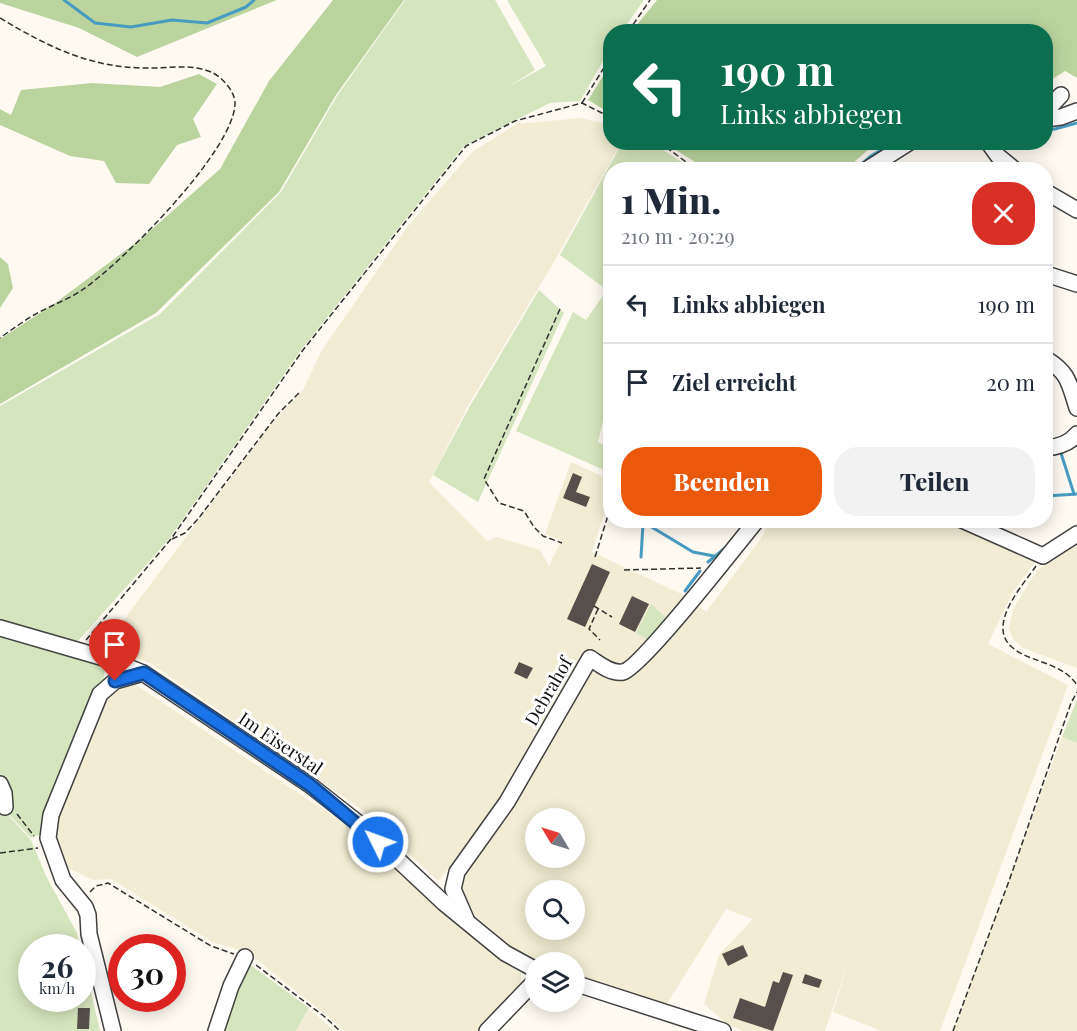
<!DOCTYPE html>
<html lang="de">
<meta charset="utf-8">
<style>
:root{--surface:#fff;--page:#f2f2f3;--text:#1f2937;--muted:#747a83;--line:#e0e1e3;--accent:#ea580c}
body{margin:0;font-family:"Playfair Display",serif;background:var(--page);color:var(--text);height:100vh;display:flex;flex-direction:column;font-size:22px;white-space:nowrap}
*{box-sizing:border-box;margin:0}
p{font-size:20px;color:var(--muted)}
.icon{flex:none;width:33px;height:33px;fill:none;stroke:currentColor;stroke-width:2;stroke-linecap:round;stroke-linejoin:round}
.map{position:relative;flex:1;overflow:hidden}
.sheet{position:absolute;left:603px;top:162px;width:450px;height:366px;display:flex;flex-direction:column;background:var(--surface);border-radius:24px;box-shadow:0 3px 15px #0003}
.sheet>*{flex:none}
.banner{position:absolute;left:603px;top:24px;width:450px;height:126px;border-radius:24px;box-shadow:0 3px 15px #0003;background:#0b6e4f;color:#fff;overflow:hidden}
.needle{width:39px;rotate:308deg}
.buttons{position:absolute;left:525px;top:808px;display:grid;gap:12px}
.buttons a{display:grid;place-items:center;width:60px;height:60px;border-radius:50%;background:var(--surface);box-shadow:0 3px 15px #0003;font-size:30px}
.speed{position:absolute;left:18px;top:934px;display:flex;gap:12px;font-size:30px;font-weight:700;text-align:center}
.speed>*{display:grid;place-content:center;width:78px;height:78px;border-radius:50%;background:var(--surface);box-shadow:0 3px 15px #0003;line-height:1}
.speed small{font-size:15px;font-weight:400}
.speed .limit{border:9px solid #d22;background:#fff;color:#111}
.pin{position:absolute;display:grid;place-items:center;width:51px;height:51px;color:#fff;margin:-62px -26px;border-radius:50% 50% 50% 0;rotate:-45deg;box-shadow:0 0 6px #0007}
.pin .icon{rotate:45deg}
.me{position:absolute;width:66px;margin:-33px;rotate:312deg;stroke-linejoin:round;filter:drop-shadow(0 0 4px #0008)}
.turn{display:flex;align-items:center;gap:21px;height:126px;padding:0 18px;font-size:27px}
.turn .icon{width:78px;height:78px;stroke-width:2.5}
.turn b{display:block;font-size:42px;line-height:51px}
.round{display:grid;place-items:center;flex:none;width:63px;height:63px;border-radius:24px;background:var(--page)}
.overview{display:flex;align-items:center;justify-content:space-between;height:102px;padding:0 18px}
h1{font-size:36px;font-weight:800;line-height:45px}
.cta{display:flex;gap:12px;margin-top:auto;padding:12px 18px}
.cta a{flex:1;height:69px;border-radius:24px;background:var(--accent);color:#fff;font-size:24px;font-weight:800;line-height:69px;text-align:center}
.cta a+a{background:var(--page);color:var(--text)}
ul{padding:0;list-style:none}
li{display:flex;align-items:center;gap:18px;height:78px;padding:0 18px;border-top:2px solid var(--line)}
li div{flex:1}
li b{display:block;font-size:22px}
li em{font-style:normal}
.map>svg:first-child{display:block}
.farmland{fill:#f1ecd3;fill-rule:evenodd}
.green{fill:#d5e5bd}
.forest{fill:#bbd49e}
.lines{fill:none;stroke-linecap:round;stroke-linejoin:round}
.stream{stroke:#489bc0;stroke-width:3}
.building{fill:#564f4b}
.minor-casing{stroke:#414141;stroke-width:18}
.path{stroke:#303030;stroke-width:1.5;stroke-dasharray:6 3;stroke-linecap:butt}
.minor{stroke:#fff;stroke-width:15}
.route-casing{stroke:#114b97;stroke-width:15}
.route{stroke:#1a73e8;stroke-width:10}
.labels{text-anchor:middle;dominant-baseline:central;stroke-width:6;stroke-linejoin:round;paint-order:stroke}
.street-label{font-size:18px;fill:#0e0e0e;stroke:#fff}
</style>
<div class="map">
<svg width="1077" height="1031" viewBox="0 0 1077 1031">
<rect width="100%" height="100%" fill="#fefaf1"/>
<g class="farmland">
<path d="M581,118L610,125V142L621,143L558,255L468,406L429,482L487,541L497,537L540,550L549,566L561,541L545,534L571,462L610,480V496L592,552L688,597L706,612L760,540L771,521H941L1037,559L1013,592L988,644L1068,685L940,1031H882L833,1012L850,957L825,1031H744L727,1024L704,1004L719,955L753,919L765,924L726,909L665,1007L575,976L574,963H544L509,945L475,915L459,883L513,805L504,801L438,881L364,811L150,663L104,646L272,423L303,390L322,350L408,226L472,152L517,124ZM536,819H574V858H536ZM536,891H574V930H536Z"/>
<path d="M1077,540V668L1023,648L1013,639L1009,629L1013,609L1036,572L1051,558Z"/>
<path d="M136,685L357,832L503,961L521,974V985L478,1031H344L325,1014L247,952L212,942L111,879L93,880L66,867L51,830L109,691Z"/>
<path d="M1062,737L1077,743V1031H953Z"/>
<path d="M309,1009L320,1018L334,1031H296Z"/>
</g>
<g class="green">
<path d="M405,0H495L535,70L508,87L546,66L507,0H644L622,31L610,32V49L580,101L550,103L464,146L301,350L169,539L77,642L0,621V406L160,314L281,192L337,96Z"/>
<path d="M622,143H653L692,169L610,170V411L605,412L598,442L610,448V455L604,470L516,431L573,312L586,320L607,290L560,255Z"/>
<path d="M539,290L564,313L478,502L433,475L470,406Z"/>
<path d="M651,604L668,620L651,641L636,633Z"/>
<path d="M0,634L105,664L103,685L43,833L31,838L0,805Z"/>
<path d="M1077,699V743L1062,737Z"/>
<path d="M0,806L31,840L46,876L77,933L80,948H32V999H82L83,958L100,1031H0Z"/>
<path d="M248,963L309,1008L296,1031H221Z"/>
</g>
<g class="forest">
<path d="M0,0H277L137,57L79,28L0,3Z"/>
<path d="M333,0H404L336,95L279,192L156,313L0,404V339L54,304L142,238L220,169L269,81Z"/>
<path d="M657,0H1077V78L1065,71L1046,83V32L632,31Z"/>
<path d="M610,65V113L588,100Z"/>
<path d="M199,74L217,84L193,119L201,137L177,145L149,184L116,183L104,161L70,156L0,125V109L11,115L21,90L92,83L160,87Z"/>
<path d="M665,143H882L869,149L845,170L706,169Z"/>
<path d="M0,257L8,264L13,288L0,308Z"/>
</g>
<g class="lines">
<g class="stream">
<path d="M64,0L95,23L131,27L172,20L207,23L246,7L254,0"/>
<path d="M1046,129H1055L1077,123"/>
<path d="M855,170L871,156L894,142"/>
<path d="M1060,450L1074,494"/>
<path d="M1046,496L1077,494"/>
<path d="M640,520L693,552L714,556"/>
<path d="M641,557L643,524"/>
<path d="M708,562L725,548"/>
<path d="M685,591L700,571"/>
</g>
</g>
<g class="building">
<path d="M573,473L582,477L576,492L590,497L586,507L563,498Z"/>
<path d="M592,564L610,572L585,627L567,619Z"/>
<path d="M632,596L649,604L635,632L619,624Z"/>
<path d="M519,662L533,668L527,679L514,673Z"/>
<path d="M743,945L748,956L728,966L722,954Z"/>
<path d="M783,972L793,975L773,1031L733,1018L740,998L765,1007L773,981L779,983Z"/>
<path d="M805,974L822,980L819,988L802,983Z"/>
<path d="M78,1008H90L89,1029H77Z"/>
</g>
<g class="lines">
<g class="minor-casing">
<g id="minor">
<path d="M1046,111L1061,95"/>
<path d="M1046,119L1061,117L1077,111"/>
<path d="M988,142L998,156L1015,170"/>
<path d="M866,170L910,142"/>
<path d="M1046,192L1077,210"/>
<path d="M1046,274L1077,284"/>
<path d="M1046,359C1069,373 1069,383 1077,408"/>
<path d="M1046,448C1058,447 1069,444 1077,434"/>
<path d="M962,520L1043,556L1077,534"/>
<path d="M0,628L111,660L143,673L310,785L362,826L444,903L505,953L536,970"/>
<path d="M0,784L4,793L5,807"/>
<path d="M466,919L453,889L457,872L507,802L590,658C599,664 611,674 623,672C641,668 738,543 757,520"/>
<path d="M574,983L723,1031"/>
<path d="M113,1031L89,934L88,915L85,907L63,880L48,838L51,815L100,694L115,681L143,673"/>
<path d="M216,1031L231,986L245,957"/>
<path d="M487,1031L536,980"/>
</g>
</g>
<g class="path">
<path d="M0,18C47,46 88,67 143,68C165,69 190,63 211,72C221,76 235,91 235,103C235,150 121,264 82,290C68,300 49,306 34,315C22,322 11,330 0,338"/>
<path d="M628,32L650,0"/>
<path d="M582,103L610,58"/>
<path d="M659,142L697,170"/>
<path d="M560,309L484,479L499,503L524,511L534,527L543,536L562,543"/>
<path d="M172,539L185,533L198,519L278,414L300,392"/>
<path d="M595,557L610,509"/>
<path d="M1036,566C1023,585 985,626 1013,648C1021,655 1032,658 1042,662C1056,667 1068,672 1077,685"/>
<path d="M624,570L701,568"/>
<path d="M594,606L612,617"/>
<path d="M598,609L589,629L600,640"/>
<path d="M86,640L171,539L303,350L466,146L515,121L582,103L610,117"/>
<path d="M17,814L34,836"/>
<path d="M0,853L38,848"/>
<path d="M90,892L96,886L108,883L211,946L234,954"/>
<path d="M256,965L325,1017L340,1031"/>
<path d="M953,1031L1009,881L1071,703L1077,692"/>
</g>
<use href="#minor" class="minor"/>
</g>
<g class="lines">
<g class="route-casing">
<path id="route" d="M115,681L144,673L310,785L378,842"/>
</g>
<use href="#route" class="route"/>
</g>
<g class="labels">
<g class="street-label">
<text transform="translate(548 691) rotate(-60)">Debrahof</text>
<text transform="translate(281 743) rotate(34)">Im Eiserstal</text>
</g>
</g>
</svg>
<div class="buttons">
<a><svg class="needle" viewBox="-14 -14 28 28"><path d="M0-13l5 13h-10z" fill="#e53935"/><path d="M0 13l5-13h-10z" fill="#747a83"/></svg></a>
<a><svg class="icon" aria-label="search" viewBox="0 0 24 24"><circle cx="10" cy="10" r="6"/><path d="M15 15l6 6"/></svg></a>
<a><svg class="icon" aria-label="layers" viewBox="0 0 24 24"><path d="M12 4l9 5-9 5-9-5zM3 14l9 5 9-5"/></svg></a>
</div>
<div class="speed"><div>26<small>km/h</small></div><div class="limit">30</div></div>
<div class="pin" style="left:115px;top:681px;background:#d93025"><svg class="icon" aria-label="arrive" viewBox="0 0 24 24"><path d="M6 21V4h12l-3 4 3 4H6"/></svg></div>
<svg class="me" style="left:378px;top:842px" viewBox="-20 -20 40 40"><circle r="17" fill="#1a73e8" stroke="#fff" stroke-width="3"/><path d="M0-11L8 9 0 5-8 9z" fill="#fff"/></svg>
<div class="banner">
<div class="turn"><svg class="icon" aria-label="left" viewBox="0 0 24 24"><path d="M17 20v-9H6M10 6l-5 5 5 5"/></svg><div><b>190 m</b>Links abbiegen</div></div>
</div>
<section class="sheet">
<div class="overview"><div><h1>1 Min.</h1><p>210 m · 20:29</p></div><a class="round" style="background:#d93025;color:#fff"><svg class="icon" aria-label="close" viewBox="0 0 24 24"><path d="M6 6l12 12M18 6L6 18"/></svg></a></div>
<ul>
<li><svg class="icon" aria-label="left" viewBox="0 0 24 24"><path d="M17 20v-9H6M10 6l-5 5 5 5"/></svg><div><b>Links abbiegen</b></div><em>190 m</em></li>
<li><svg class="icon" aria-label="arrive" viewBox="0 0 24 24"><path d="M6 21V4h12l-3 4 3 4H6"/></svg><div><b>Ziel erreicht</b></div><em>20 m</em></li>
</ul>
<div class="cta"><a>Beenden</a><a>Teilen</a></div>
</section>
</div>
